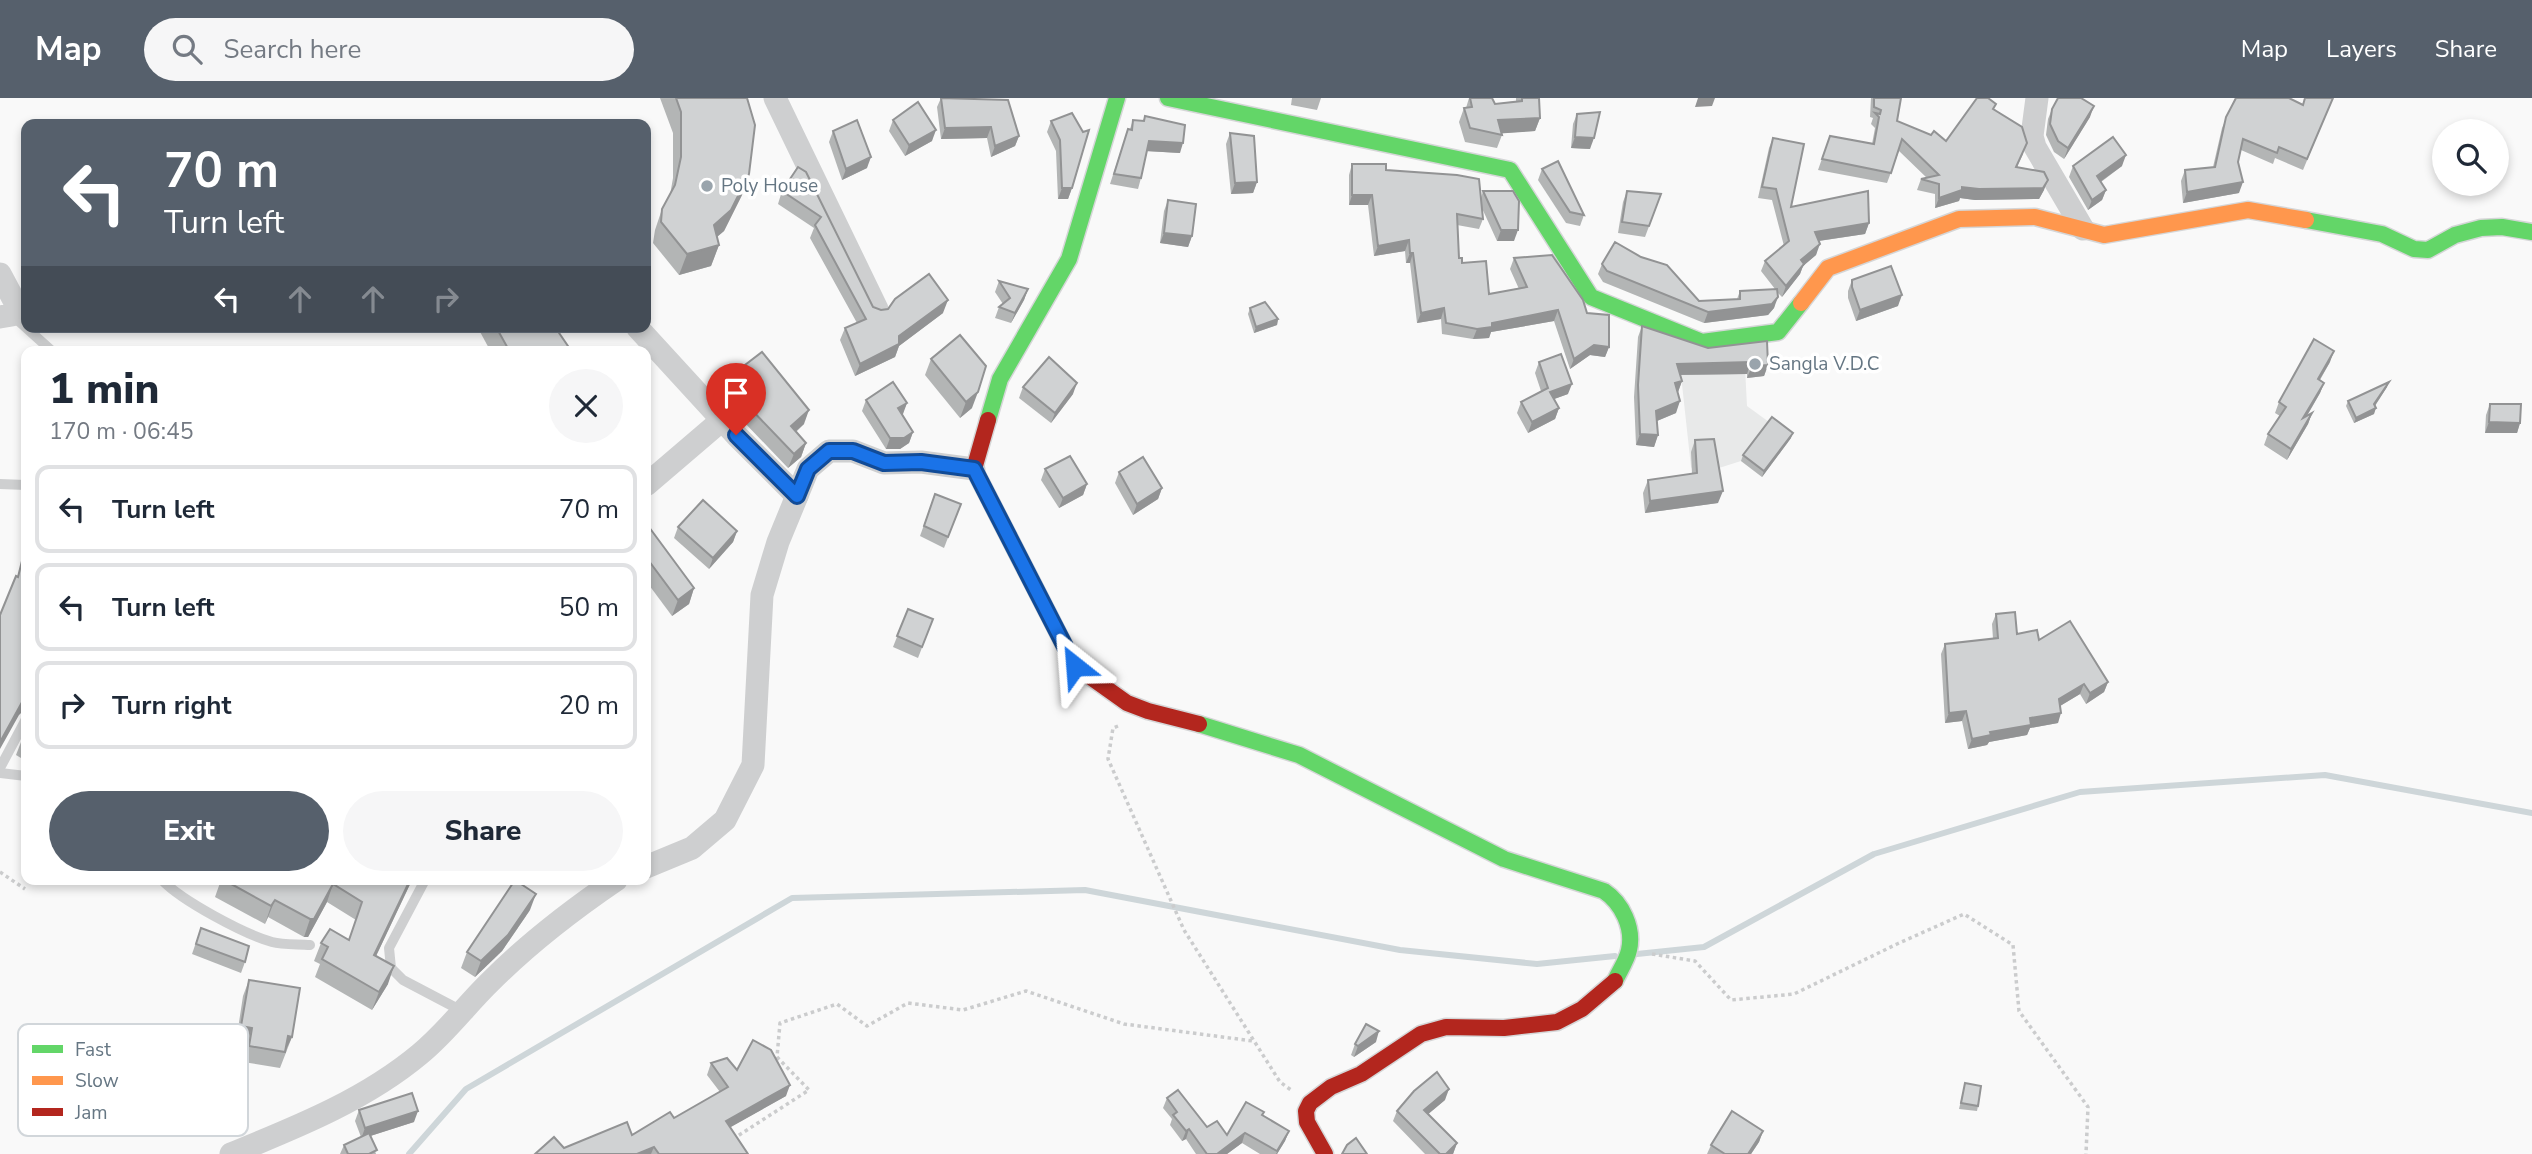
<!DOCTYPE html>
<meta charset="utf-8">
<style>
:root{--surface:#fff;--page:#f6f6f7;--text:#1f2937;--muted:#747a83;--line:#e0e1e3;--accent:#56606c}
body{margin:0;font-family:"Nunito Sans",sans-serif;background:var(--page);color:var(--text);height:100vh;display:flex;flex-direction:column;font-size:26px;white-space:nowrap}
*{box-sizing:border-box;margin:0}
p{font-size:23px;color:var(--muted)}
.icon{flex:none;width:38px;height:38px;fill:none;stroke:currentColor;stroke-width:2;stroke-linecap:round;stroke-linejoin:round}
.map{position:relative;flex:1;overflow:hidden}
.side{position:absolute;left:21px;top:248px;width:630px;height:539px;display:flex;flex-direction:column;background:var(--surface);border-radius:14px;box-shadow:0 4px 10px #0003}
.side>*{flex:none}
.banner{position:absolute;left:21px;top:21px;width:630px;height:214px;border-radius:14px;box-shadow:0 4px 10px #0003;background:#56606c;color:#fff;overflow:hidden}
.fabs{position:absolute;left:2432px;top:21px;display:grid;gap:14px}
.fabs a{display:grid;place-items:center;width:77px;height:77px;border-radius:50%;background:var(--surface);box-shadow:0 4px 10px #0003;font-size:35px}
.pin{position:absolute;display:grid;place-items:center;width:60px;height:60px;color:#fff;margin:-72px -30px;border-radius:50% 50% 50% 0;rotate:-45deg;box-shadow:0 0 7px #0007}
.pin .icon{rotate:45deg}
.me{position:absolute;width:77px;margin:-38px;rotate:332deg;stroke-linejoin:round;filter:drop-shadow(0 0 5px #0008)}
.turn{display:flex;align-items:center;gap:24px;height:147px;padding:0 28px;font-size:32px}
.turn .icon{width:91px;height:91px;stroke-width:2.5}
.turn b{display:block;font-size:49px;line-height:60px}
.lanes{display:flex;align-items:center;height:66px;padding:0 28px;background:#0003;justify-content:center;gap:35px;direction:ltr}
.lanes .off{opacity:.35}
.round{display:grid;place-items:center;flex:none;width:74px;height:74px;border-radius:37px;background:var(--page)}
.headline{display:flex;align-items:center;justify-content:space-between;height:119px;padding:0 28px}
h1{font-size:42px;font-weight:800;line-height:52px}
.button{display:flex;gap:14px;margin-top:auto;padding:14px 28px}
.button a{flex:1;height:80px;border-radius:42px;background:var(--accent);color:#fff;font-size:28px;font-weight:800;line-height:80px;text-align:center}
.button a+a{background:var(--page);color:var(--text)}
ul{padding:0;list-style:none}
li{display:flex;align-items:center;gap:21px;height:88px;margin:0 14px 10px;padding:0 14px;border:4px solid var(--line);border-radius:14px}
li div{flex:1}
li b{display:block;font-size:26px}
li em{font-style:normal}
header{display:flex;align-items:center;gap:42px;box-sizing:border-box;height:98px;padding:0 35px;background:var(--accent);color:#fff}
header strong{font-size:33px}
nav{display:flex;gap:38px;margin-inline-start:auto;font-size:24px}
.search{width:490px;height:63px;background:var(--page);display:flex;align-items:center;gap:18px;box-sizing:border-box;padding:0 24px;border-radius:38px;color:var(--muted);font-size:26px}
.map>svg:first-child{display:block}
.built{fill:#e8e9e9}
.lines{fill:none;stroke-linecap:round;stroke-linejoin:round}
.stream{stroke:#ced6d9;stroke-width:6}
.fast-casing{stroke:#d5d6d7;stroke-width:19}
.slow-casing{stroke:#d5d6d7;stroke-width:19}
.jam-casing{stroke:#d5d6d7;stroke-width:19}
.path{stroke:#cbcccd;stroke-width:3.5;stroke-dasharray:3.5 3.5;stroke-linecap:butt}
.lane{stroke:#cecfd0;stroke-width:10}
.street{stroke:#cecfd0;stroke-width:23}
.fast{stroke:#63d668;stroke-width:16}
.slow{stroke:#ff974d;stroke-width:16}
.jam{stroke:#b3261e;stroke-width:16}
.wall{fill:#b3b5b5}
.shaded-wall{fill:#929394}
.building{fill:#d0d2d3;stroke:#929394;stroke-width:2}
.route-casing{stroke:#114b97;stroke-width:18}
.route{stroke:#1a73e8;stroke-width:12}
.poi-dot{fill:#99a4ac;stroke:#fff;stroke-width:2.5}
.labels{text-anchor:middle;dominant-baseline:central;stroke-width:7;stroke-linejoin:round;paint-order:stroke}
.poi-label{font-size:19px;fill:#657683;stroke:#fff;text-anchor:start}
.key{fill:#fff;stroke:#d1d6da;stroke-width:2}
.key-label{font-size:19px;fill:#657683}
</style>
<header>
<strong>Map</strong>
<div class="search"><svg class="icon" aria-label="search" viewBox="0 0 24 24"><circle cx="10" cy="10" r="6"/><path d="M15 15l6 6"/></svg>Search here</div>
<nav><a>Map</a><a>Layers</a><a>Share</a></nav>
</header>
<div class="map">
<svg width="2532" height="1056" viewBox="0 0 2532 1056">
<rect width="100%" height="100%" fill="#f9f9f9"/>
<path class="built" d="M1744,250L1747,308L1791,340L1762,379L1741,363L1697,377L1691,369L1681,277V252Z"/>
<g class="lines">
<g class="stream">
<path d="M1637,856L1704,849L1874,756L2080,694L2325,677L2532,715"/>
<path d="M409,1056L466,991L792,800L1085,792L1400,852L1537,866L1615,858"/>
</g>
<g class="fast-casing">
<g id="fast">
<path d="M1168,0L1510,72L1591,199L1702,244L1778,234L1801,205"/>
<path d="M2306,122L2382,136L2414,151L2428,152L2455,137L2481,130L2502,129L2532,134"/>
<path d="M988,322L1000,281L1069,161L1117,0"/>
<path d="M1199,626L1299,657L1504,761L1604,793C1622,805 1634,830 1629,852C1627,862 1619,874 1615,883"/>
</g>
</g>
<g class="slow-casing">
<path id="slow" d="M1801,205L1828,170L1959,121L2035,119L2104,137L2248,112L2306,122"/>
</g>
<g class="jam-casing">
<g id="jam">
<path d="M988,322L974,371L1075,568L1127,605L1148,613L1199,626"/>
<path d="M1325,1056L1307,1024L1306,1013L1310,1005L1331,989L1361,976L1421,936L1446,929L1504,930L1557,924L1582,911L1615,883"/>
</g>
</g>
<g class="path">
<path d="M1118,628L1113,630L1108,661L1184,832L1280,984L1291,992"/>
<path d="M0,774L25,791"/>
<path d="M1652,856L1695,863L1731,902L1794,896L1897,846L1964,816L2013,847L2019,913L2088,1009L2086,1056"/>
<path d="M733,1041L809,992L777,959L780,925L837,906L867,928L908,905L963,912L1026,893L1124,926L1253,943"/>
</g>
<g class="lane">
<path d="M12,217L53,254"/>
<path d="M0,386L26,387"/>
<path d="M0,670L26,621"/>
<path d="M0,675L26,678"/>
<path d="M162,782C182,803 244,836 272,844C283,847 298,846 310,847"/>
<path d="M425,782L389,850L391,870L403,882L462,913"/>
</g>
<g class="street">
<path d="M775,0L877,211"/>
<path d="M2037,0L2032,38L2035,49L2083,131"/>
<path d="M0,176L16,206L12,217L0,219"/>
<path d="M637,229L736,337L797,398"/>
<path d="M646,387L722,322"/>
<path d="M646,769L692,750L725,722L753,667L762,497L778,444L808,371L829,353H853L884,365L921,364L974,371"/>
<path d="M231,1056C297,1029 365,1002 420,956C446,935 467,906 491,883C529,845 572,812 616,782"/>
</g>
<use href="#fast" class="fast"/>
<use href="#slow" class="slow"/>
<use href="#jam" class="jam"/>
</g>
<g class="wall">
<path d="M660,0H747L742,97L724,133L717,139L719,147L711,168L679,177L653,145L655,132L662,111L670,97L673,80V35Z"/>
<path d="M941,0H970L1019,38L1015,48L991,59L987,40L941,41L937,9Z"/>
<path d="M1292,0H1321L1317,12L1291,7Z"/>
<path d="M1469,0H1492L1495,6L1516,3V0H1539L1540,20L1535,33L1501,35L1502,37L1497,50L1465,44L1459,24L1464,10H1466Z"/>
<path d="M1871,0H1901L1897,23L1946,43L1995,11L2023,56L2017,69L2044,92L2039,101L1975,102L1960,100L1959,103L1935,110V96L1917,92L1921,81L1927,80L1899,53L1887,85L1818,72L1830,38L1872,46L1875,30L1871,26L1873,20L1870,19Z"/>
<path d="M2235,0H2289L2303,7L2333,0L2303,72L2275,60L2273,66L2241,52L2238,64L2239,95L2183,105L2181,83L2185,72L2213,69L2222,30Z"/>
<path d="M2052,11L2090,19L2064,61L2054,54L2046,37L2048,21Z"/>
<path d="M1577,16L1590,51L1571,50L1573,26Z"/>
<path d="M1145,18L1180,55L1147,53L1141,80L1138,91L1110,86L1128,31H1130L1133,22L1143,23Z"/>
<path d="M893,22L932,43L905,58L889,33Z"/>
<path d="M1051,23L1083,34L1072,90L1068,101H1058L1056,53L1047,34Z"/>
<path d="M833,33L867,70L842,82L829,44Z"/>
<path d="M1230,35L1257,84L1253,95L1231,96L1226,46Z"/>
<path d="M1773,40L1791,109L1869,125L1865,136L1819,143L1816,157L1803,168L1800,176L1782,199L1777,194L1774,210L1768,217L1704,225L1603,184L1598,176L1602,166L1641,159L1699,203L1737,201L1740,193L1775,191L1761,173L1765,163L1784,148L1772,102L1758,100L1769,50Z"/>
<path d="M1352,66L1386,72L1481,100L1483,93L1514,143H1497L1481,108L1483,121L1479,131L1457,127L1459,160L1489,196L1519,191L1510,171L1514,160L1587,215L1609,249L1605,259L1590,257L1570,271L1554,223L1491,234L1489,240L1473,241L1442,236L1441,221L1417,225L1410,165H1406L1405,153L1374,158L1368,107H1349V77Z"/>
<path d="M2073,68H2122L2101,84L2106,92L2102,102L2088,112L2069,79Z"/>
<path d="M798,69L873,209L881,212L943,215L899,248L895,259L855,278L840,242L845,230L857,225L810,140L814,130L778,106L782,93Z"/>
<path d="M1542,71L1584,117L1580,128L1566,125L1538,82Z"/>
<path d="M1627,93L1661,96L1645,139L1618,135L1623,104Z"/>
<path d="M1168,102L1192,138L1188,149L1160,145L1164,113Z"/>
<path d="M1852,182L1898,208L1856,223L1848,200V193Z"/>
<path d="M999,183L1028,191L1024,202L1011,225L995,220L999,209L1003,206L995,194Z"/>
<path d="M1250,210L1278,221L1277,227L1254,235L1248,216Z"/>
<path d="M1642,228L1708,250L1768,267L1764,278L1747,280V276L1680,277L1682,283L1678,294L1676,315L1657,323L1658,337L1654,349L1636,347L1634,299L1638,239Z"/>
<path d="M480,229H555L572,254H491L479,232Z"/>
<path d="M931,261L972,310L960,320L925,277Z"/>
<path d="M1539,264L1568,296L1554,301L1559,310L1555,321L1528,335L1517,315L1521,304L1541,293L1535,275Z"/>
<path d="M2330,264L2320,282L2324,285L2320,295L2307,318L2312,315L2308,326L2287,362L2264,347L2268,336L2280,318L2275,315L2279,304Z"/>
<path d="M724,283L804,326L796,334L806,345L801,359L788,370L719,298Z"/>
<path d="M1023,289L1073,296L1051,325L1019,300Z"/>
<path d="M2387,289L2375,308L2374,316L2354,325L2346,308L2348,303Z"/>
<path d="M866,302L907,305L902,316L913,334L909,345L900,351H886L862,313Z"/>
<path d="M2490,306L2520,325L2517,335H2485L2486,317Z"/>
<path d="M1791,340L1762,379L1741,363L1743,357Z"/>
<path d="M1695,342L1718,405L1645,415L1643,395L1648,382L1692,376L1691,354Z"/>
<path d="M1045,371L1087,386L1083,397L1059,410L1041,382Z"/>
<path d="M1119,374L1162,390L1158,401L1133,417L1115,385Z"/>
<path d="M935,396L961,406L944,450L920,438Z"/>
<path d="M646,425L694,490L689,506L672,518L646,483Z"/>
<path d="M678,429L737,433L733,444L709,471L674,440Z"/>
<path d="M908,511L933,521L918,560L893,549Z"/>
<path d="M1996,516L2017,536L2039,542L2108,584L2104,594L2086,606L2080,596L2060,608L2058,625L2030,630L2027,637L1989,644L1987,647L1968,651L1962,623L1945,625L1941,556L1945,546L1993,541L1992,526Z"/>
<path d="M26,631V663L16,657Z"/>
<path d="M221,782H412L376,858L388,886L372,912L315,879L320,866L314,863L321,845L349,842L356,822L327,804L308,839H304L268,819L265,826L215,799Z"/>
<path d="M530,812L502,853L475,879L461,870L467,854Z"/>
<path d="M201,830L245,864L241,875L192,856Z"/>
<path d="M249,882L292,939L280,970L243,964L246,946L236,944L243,898Z"/>
<path d="M1376,944L1354,959L1351,957L1355,946Z"/>
<path d="M711,965L737,972L786,998L730,1029L748,1056H535L632,1037L674,1020L720,994L707,977Z"/>
<path d="M1965,985L1978,1008L1977,1013L1959,1011Z"/>
<path d="M1167,1000L1207,1029L1227,1037L1264,1014L1263,1017L1289,1033L1285,1043L1277,1056H1260L1242,1045L1227,1056H1196L1186,1041L1182,1043L1170,1027L1172,1021L1163,1010Z"/>
<path d="M1445,1002L1428,1016L1457,1045L1453,1056H1425L1393,1023L1397,1013Z"/>
<path d="M359,1012L414,1024L370,1038L376,1056H340L344,1047L361,1039L355,1023Z"/>
<path d="M1763,1033L1759,1044L1751,1056H1707L1711,1047Z"/>
</g>
<g class="shaded-wall">
<path d="M1698,0H1715L1712,8L1695,9Z"/>
<path d="M2094,8L2090,19L2064,61L2068,50Z"/>
<path d="M1540,20L1535,33L1493,36L1498,22Z"/>
<path d="M991,29L987,40L941,41L945,30Z"/>
<path d="M936,32L932,43L905,58L909,47Z"/>
<path d="M1019,38L1015,48L991,59L995,48Z"/>
<path d="M1575,39L1594,40L1590,51L1571,50Z"/>
<path d="M1149,43L1183,45L1180,55L1145,53Z"/>
<path d="M2126,57L2122,68L2093,89L2097,78Z"/>
<path d="M871,59L867,70L842,82L846,71Z"/>
<path d="M749,76L742,97L724,133L706,148L714,127Z"/>
<path d="M2048,82L2044,92L2039,101L1975,102L1960,100L1959,103L1935,110L1939,100L1962,89Z"/>
<path d="M1257,84L1253,95L1231,96L1235,85Z"/>
<path d="M2243,84L2239,95L2183,105L2187,94Z"/>
<path d="M1062,90H1072L1068,101H1058Z"/>
<path d="M2106,92L2102,102L2088,112L2092,102Z"/>
<path d="M1352,97H1372L1368,107H1349Z"/>
<path d="M1869,125L1865,136L1811,144L1815,134Z"/>
<path d="M1501,132H1518L1514,143H1497Z"/>
<path d="M1164,135L1192,138L1188,149L1160,145Z"/>
<path d="M1409,142L1405,153L1374,158L1378,148Z"/>
<path d="M1820,146L1816,157L1803,168L1800,176L1782,199L1786,188L1801,162Z"/>
<path d="M719,147L711,168L679,177L687,156Z"/>
<path d="M1410,155H1413L1410,165H1406Z"/>
<path d="M1028,191L1024,202L1011,225L1015,215Z"/>
<path d="M1902,197L1898,208L1856,223L1860,212Z"/>
<path d="M1778,199L1774,210L1768,217L1704,225L1708,214Z"/>
<path d="M948,202L943,215L899,248L895,259L855,278L860,266Z"/>
<path d="M1444,210L1441,221L1417,225L1421,215Z"/>
<path d="M1558,212L1554,223L1491,234L1489,240L1473,241L1477,231L1492,225Z"/>
<path d="M1278,221L1277,227L1254,235L1256,229Z"/>
<path d="M1594,247L1609,249L1605,259L1590,257L1570,271L1574,261Z"/>
<path d="M2334,253L2330,264L2314,291L2318,281Z"/>
<path d="M1751,264L1747,276L1672,277L1677,266Z"/>
<path d="M1768,267L1764,278L1747,280L1752,268Z"/>
<path d="M1682,283L1678,294L1675,285Z"/>
<path d="M2389,284L2387,289L2372,312L2374,306Z"/>
<path d="M1077,285L1073,296L1051,325L1055,315Z"/>
<path d="M2324,285L2320,295L2299,331L2303,320Z"/>
<path d="M1572,286L1568,296L1546,304L1550,294Z"/>
<path d="M978,294L972,310L960,320L966,304Z"/>
<path d="M1680,303L1676,315L1652,325L1656,313Z"/>
<path d="M907,305L903,316L894,321L898,310Z"/>
<path d="M1559,310L1555,321L1528,335L1532,324Z"/>
<path d="M2376,310L2374,316L2354,325L2356,320Z"/>
<path d="M809,312L804,326L786,342L791,328Z"/>
<path d="M2312,315L2308,326L2287,362L2291,351Z"/>
<path d="M2489,324L2520,325L2517,335H2485Z"/>
<path d="M913,334L909,345L900,351H886L890,340Z"/>
<path d="M1793,335L1791,340L1762,379L1764,373Z"/>
<path d="M1640,336L1658,337L1654,349L1636,347Z"/>
<path d="M806,345L801,359L788,370L794,356Z"/>
<path d="M1087,386L1083,397L1059,410L1063,400Z"/>
<path d="M1162,390L1158,401L1133,417L1137,406Z"/>
<path d="M1723,393L1718,405L1645,415L1650,403Z"/>
<path d="M737,433L733,444L709,471L713,460Z"/>
<path d="M694,490L689,506L672,518L678,502Z"/>
<path d="M2108,584L2104,594L2086,606L2090,595Z"/>
<path d="M2084,586L2080,596L2055,611L2059,601Z"/>
<path d="M26,597V614H22L19,617L0,651V644Z"/>
<path d="M1966,613L1962,623L1945,625L1949,615Z"/>
<path d="M2061,615L2058,625L2030,630L2027,637L1989,644L1987,647L1968,651L1972,641L1990,634L2030,620Z"/>
<path d="M410,782H412L368,875L374,857Z"/>
<path d="M333,786L327,804L308,839H304L310,821Z"/>
<path d="M536,796L530,812L502,853L475,879L481,863Z"/>
<path d="M275,802L268,819L265,826L271,808Z"/>
<path d="M394,868L388,886L372,912L379,894Z"/>
<path d="M241,928L252,930L246,946L236,944Z"/>
<path d="M1379,933L1376,944L1354,959L1358,948Z"/>
<path d="M288,938L292,939L285,954Z"/>
<path d="M790,987L786,998L722,1034L726,1023Z"/>
<path d="M1449,991L1445,1002L1420,1023L1424,1012Z"/>
<path d="M418,1013L414,1024L361,1041L365,1030Z"/>
<path d="M1189,1031L1186,1041L1182,1043L1186,1033Z"/>
<path d="M1289,1033L1285,1043L1277,1056H1276Z"/>
<path d="M1763,1033L1759,1044L1751,1056H1748Z"/>
<path d="M1245,1035L1242,1045L1227,1056H1217Z"/>
<path d="M1457,1045L1453,1056H1446Z"/>
<path d="M654,1049L651,1056H637Z"/>
</g>
<g class="building">
<path d="M676,0H747L755,27L749,76L731,112L714,127L719,147L687,156L661,124L662,111L675,87L681,59V14Z"/>
<path d="M941,0L1008,2L1019,38L995,48L991,29L945,30Z"/>
<path d="M1470,0H1492L1495,6L1522,3V0H1539L1540,20L1498,22L1502,37L1470,30L1464,10L1472,9Z"/>
<path d="M1874,0H1901L1897,23L1931,37L1934,33L1946,43L1977,0H1988L1996,6L1993,11L2022,29L2027,45L2016,69L2044,74L2048,82L2043,90L1979,91L1962,89V92L1939,100V86L1921,81L1939,77L1902,41L1891,75L1822,61L1830,38L1874,46L1879,19L1875,15L1880,16L1881,12L1874,9Z"/>
<path d="M2058,0H2081L2094,8L2068,50L2058,43L2050,26L2052,11Z"/>
<path d="M2236,0H2289L2303,7L2305,0H2333L2307,61L2279,49L2277,55L2243,41L2238,64L2243,84L2187,94L2185,72L2215,69L2226,19Z"/>
<path d="M918,4L936,32L909,47L893,22Z"/>
<path d="M1600,14L1594,40L1575,39L1577,16Z"/>
<path d="M1072,15L1083,34L1089,32L1072,90H1062L1060,42L1051,23Z"/>
<path d="M1145,18L1185,27L1183,45L1149,43L1141,80L1114,76L1128,31L1132,32L1133,22L1144,23Z"/>
<path d="M857,22L871,59L846,71L833,33Z"/>
<path d="M1230,35L1254,38L1257,84L1235,85Z"/>
<path d="M2113,39L2126,57L2097,78L2106,92L2092,102L2073,68Z"/>
<path d="M1773,40L1804,46L1791,109L1868,93L1869,125L1815,134L1820,146L1801,162L1804,166L1786,188L1765,163L1789,143L1776,91L1762,89Z"/>
<path d="M1558,63L1584,117L1570,114L1542,71Z"/>
<path d="M1352,66H1386V72L1457,77L1479,81L1483,121L1457,116L1459,160H1462V165L1486,163L1489,196L1527,189L1514,160L1552,157L1583,202L1587,215L1609,217V249L1594,247L1574,261L1558,212L1492,225V229L1477,231L1446,225L1444,210L1421,215L1413,155H1410L1409,142L1378,148L1372,97H1352Z"/>
<path d="M798,69L806,74L873,209L881,212L888,211L895,201L929,176L948,202L899,238V246L860,266L845,230L866,221L815,127L821,119L782,93Z"/>
<path d="M1483,93H1513L1519,103L1518,132H1501Z"/>
<path d="M1627,93L1661,96L1649,128L1622,124Z"/>
<path d="M1168,102L1196,106L1192,138L1164,135Z"/>
<path d="M1615,144L1641,159L1667,167L1699,203L1740,201V193L1777,191L1778,199L1772,206L1708,214L1607,173L1602,166Z"/>
<path d="M1891,168L1902,197L1860,212L1852,189V182Z"/>
<path d="M999,183L1028,191L1015,215L999,209L1010,200Z"/>
<path d="M1265,204L1278,221L1256,229L1250,210Z"/>
<path d="M1642,228L1708,250L1767,243L1768,267L1752,268L1751,264L1677,266L1682,283L1675,285L1680,303L1656,313L1658,337L1640,336L1638,287Z"/>
<path d="M496,229H555L572,254H510Z"/>
<path d="M960,237L986,268L978,294L966,304L931,261Z"/>
<path d="M2314,241L2334,253L2318,281L2324,285L2303,320L2312,315L2291,351L2268,336L2286,309L2279,304Z"/>
<path d="M762,254L809,312L791,328L806,345L794,356L724,283Z"/>
<path d="M1561,256L1572,286L1550,294L1559,310L1532,324L1521,304L1548,290L1539,264Z"/>
<path d="M1049,259L1077,285L1055,315L1023,289Z"/>
<path d="M893,284L907,305L898,310L913,334L904,340H890L866,302Z"/>
<path d="M2389,284L2374,306L2376,310L2356,320L2348,303Z"/>
<path d="M2490,306H2521L2520,325L2489,324Z"/>
<path d="M1772,319L1793,335L1764,373L1743,357Z"/>
<path d="M1714,341L1723,393L1650,403L1648,382L1697,375L1695,342Z"/>
<path d="M1070,358L1087,386L1063,400L1045,371Z"/>
<path d="M1143,359L1162,390L1137,406L1119,374Z"/>
<path d="M935,396L961,406L948,439L924,428Z"/>
<path d="M703,402L737,433L713,460L678,429Z"/>
<path d="M646,425L694,490L678,502L646,459Z"/>
<path d="M24,455L26,456V597L0,644V517L16,478L18,479Z"/>
<path d="M908,511L933,521L922,549L897,538Z"/>
<path d="M2015,514L2017,536L2037,532L2039,542L2070,523L2108,584L2090,595L2084,586L2059,601L2061,615L2030,620L2031,627L1990,634L1991,637L1972,641L1966,613L1949,615L1945,546L1998,540L1996,516Z"/>
<path d="M224,782H410L374,857L394,868L379,894L322,861L328,849L321,845L330,831L349,842L362,804L333,786L314,821H310L275,802L271,808Z"/>
<path d="M515,782L536,796L508,837L481,863L467,854Z"/>
<path d="M201,830L249,848L245,864L196,846Z"/>
<path d="M249,882L300,890L292,939L288,938L285,954L249,948L252,930L241,928Z"/>
<path d="M1366,926L1379,933L1358,948L1355,946Z"/>
<path d="M753,942L771,952L790,987L726,1023L748,1056H659L654,1049L637,1056H535L554,1039L564,1050L627,1024L632,1037L670,1014L674,1020L728,989L711,965L727,960L737,972Z"/>
<path d="M1437,974L1449,991L1424,1012L1457,1045L1446,1056H1440L1397,1013L1414,993Z"/>
<path d="M1965,985L1981,988L1978,1008L1961,1005Z"/>
<path d="M1178,992L1207,1029L1217,1023L1227,1037L1246,1004L1264,1014L1262,1017L1289,1033L1277,1053L1245,1035L1217,1056H1207L1189,1031L1186,1033L1173,1017L1177,1014L1167,1000Z"/>
<path d="M412,995L418,1013L365,1030L359,1012Z"/>
<path d="M1732,1013L1763,1033L1748,1056H1725L1711,1047Z"/>
<path d="M369,1035L377,1052L369,1056H348L344,1047Z"/>
<path d="M1356,1040L1367,1056H1342L1347,1047Z"/>
</g>
<g class="lines">
<g class="route-casing">
<path id="route" d="M736,337L797,398L808,371L829,353H853L884,365L921,364L974,371L1075,568"/>
</g>
<use href="#route" class="route"/>
</g>
<g class="poi-dot">
<circle cx="707" cy="88" r="7"/>
<circle cx="1755" cy="266" r="7"/>
</g>
<g class="labels">
<g class="poi-label">
<text x="721" y="88">Poly House</text>
<text x="1769" y="266">Sangla V.D.C</text>
</g>
</g>
<rect x="18" y="926" width="230" height="112" rx="10" class="key"/>
<rect x="32" y="947" width="31" height="8" fill="#63d668"/>
<rect x="32" y="978" width="31" height="9" fill="#ff974d"/>
<rect x="32" y="1010" width="31" height="8" fill="#b3261e"/>
<g class="key-label">
<text x="75" y="958">Fast</text>
<text x="75" y="989">Slow</text>
<text x="75" y="1021">Jam</text>
</g>
</svg>
<div class="fabs">
<a><svg class="icon" aria-label="search" viewBox="0 0 24 24"><circle cx="10" cy="10" r="6"/><path d="M15 15l6 6"/></svg></a>
</div>
<div class="pin" style="left:736px;top:337px;background:#d93025"><svg class="icon" aria-label="arrive" viewBox="0 0 24 24"><path d="M6 21V4h12l-3 4 3 4H6"/></svg></div>
<svg class="me" style="left:1075px;top:568px" viewBox="-20 -20 40 40"><path d="M0-17L14 15 0 8-14 15z" fill="#1a73e8" stroke="#fff" stroke-width="4"/></svg>
<div class="banner">
<div class="turn"><svg class="icon" aria-label="left" viewBox="0 0 24 24"><path d="M17 20v-9H6M10 6l-5 5 5 5"/></svg><div><b>70 m</b>Turn left</div></div>
<div class="lanes"><svg class="icon" aria-label="left" viewBox="0 0 24 24"><path d="M17 20v-9H6M10 6l-5 5 5 5"/></svg><svg class="icon off" aria-label="ahead" viewBox="0 0 24 24"><path d="M12 20V5M6 11l6-6 6 6"/></svg><svg class="icon off" aria-label="ahead" viewBox="0 0 24 24"><path d="M12 20V5M6 11l6-6 6 6"/></svg><svg class="icon off" aria-label="right" viewBox="0 0 24 24"><path d="M7 20v-9h11M14 6l5 5-5 5"/></svg></div>
</div>
<section class="side">
<div class="headline"><div><h1>1 min</h1><p>170 m · 06:45</p></div><a class="round"><svg class="icon" aria-label="close" viewBox="0 0 24 24"><path d="M6 6l12 12M18 6L6 18"/></svg></a></div>
<ul>
<li><svg class="icon" aria-label="left" viewBox="0 0 24 24"><path d="M17 20v-9H6M10 6l-5 5 5 5"/></svg><div><b>Turn left</b></div><em>70 m</em></li>
<li><svg class="icon" aria-label="left" viewBox="0 0 24 24"><path d="M17 20v-9H6M10 6l-5 5 5 5"/></svg><div><b>Turn left</b></div><em>50 m</em></li>
<li><svg class="icon" aria-label="right" viewBox="0 0 24 24"><path d="M7 20v-9h11M14 6l5 5-5 5"/></svg><div><b>Turn right</b></div><em>20 m</em></li>
</ul>
<div class="button"><a>Exit</a><a>Share</a></div>
</section>
</div>
